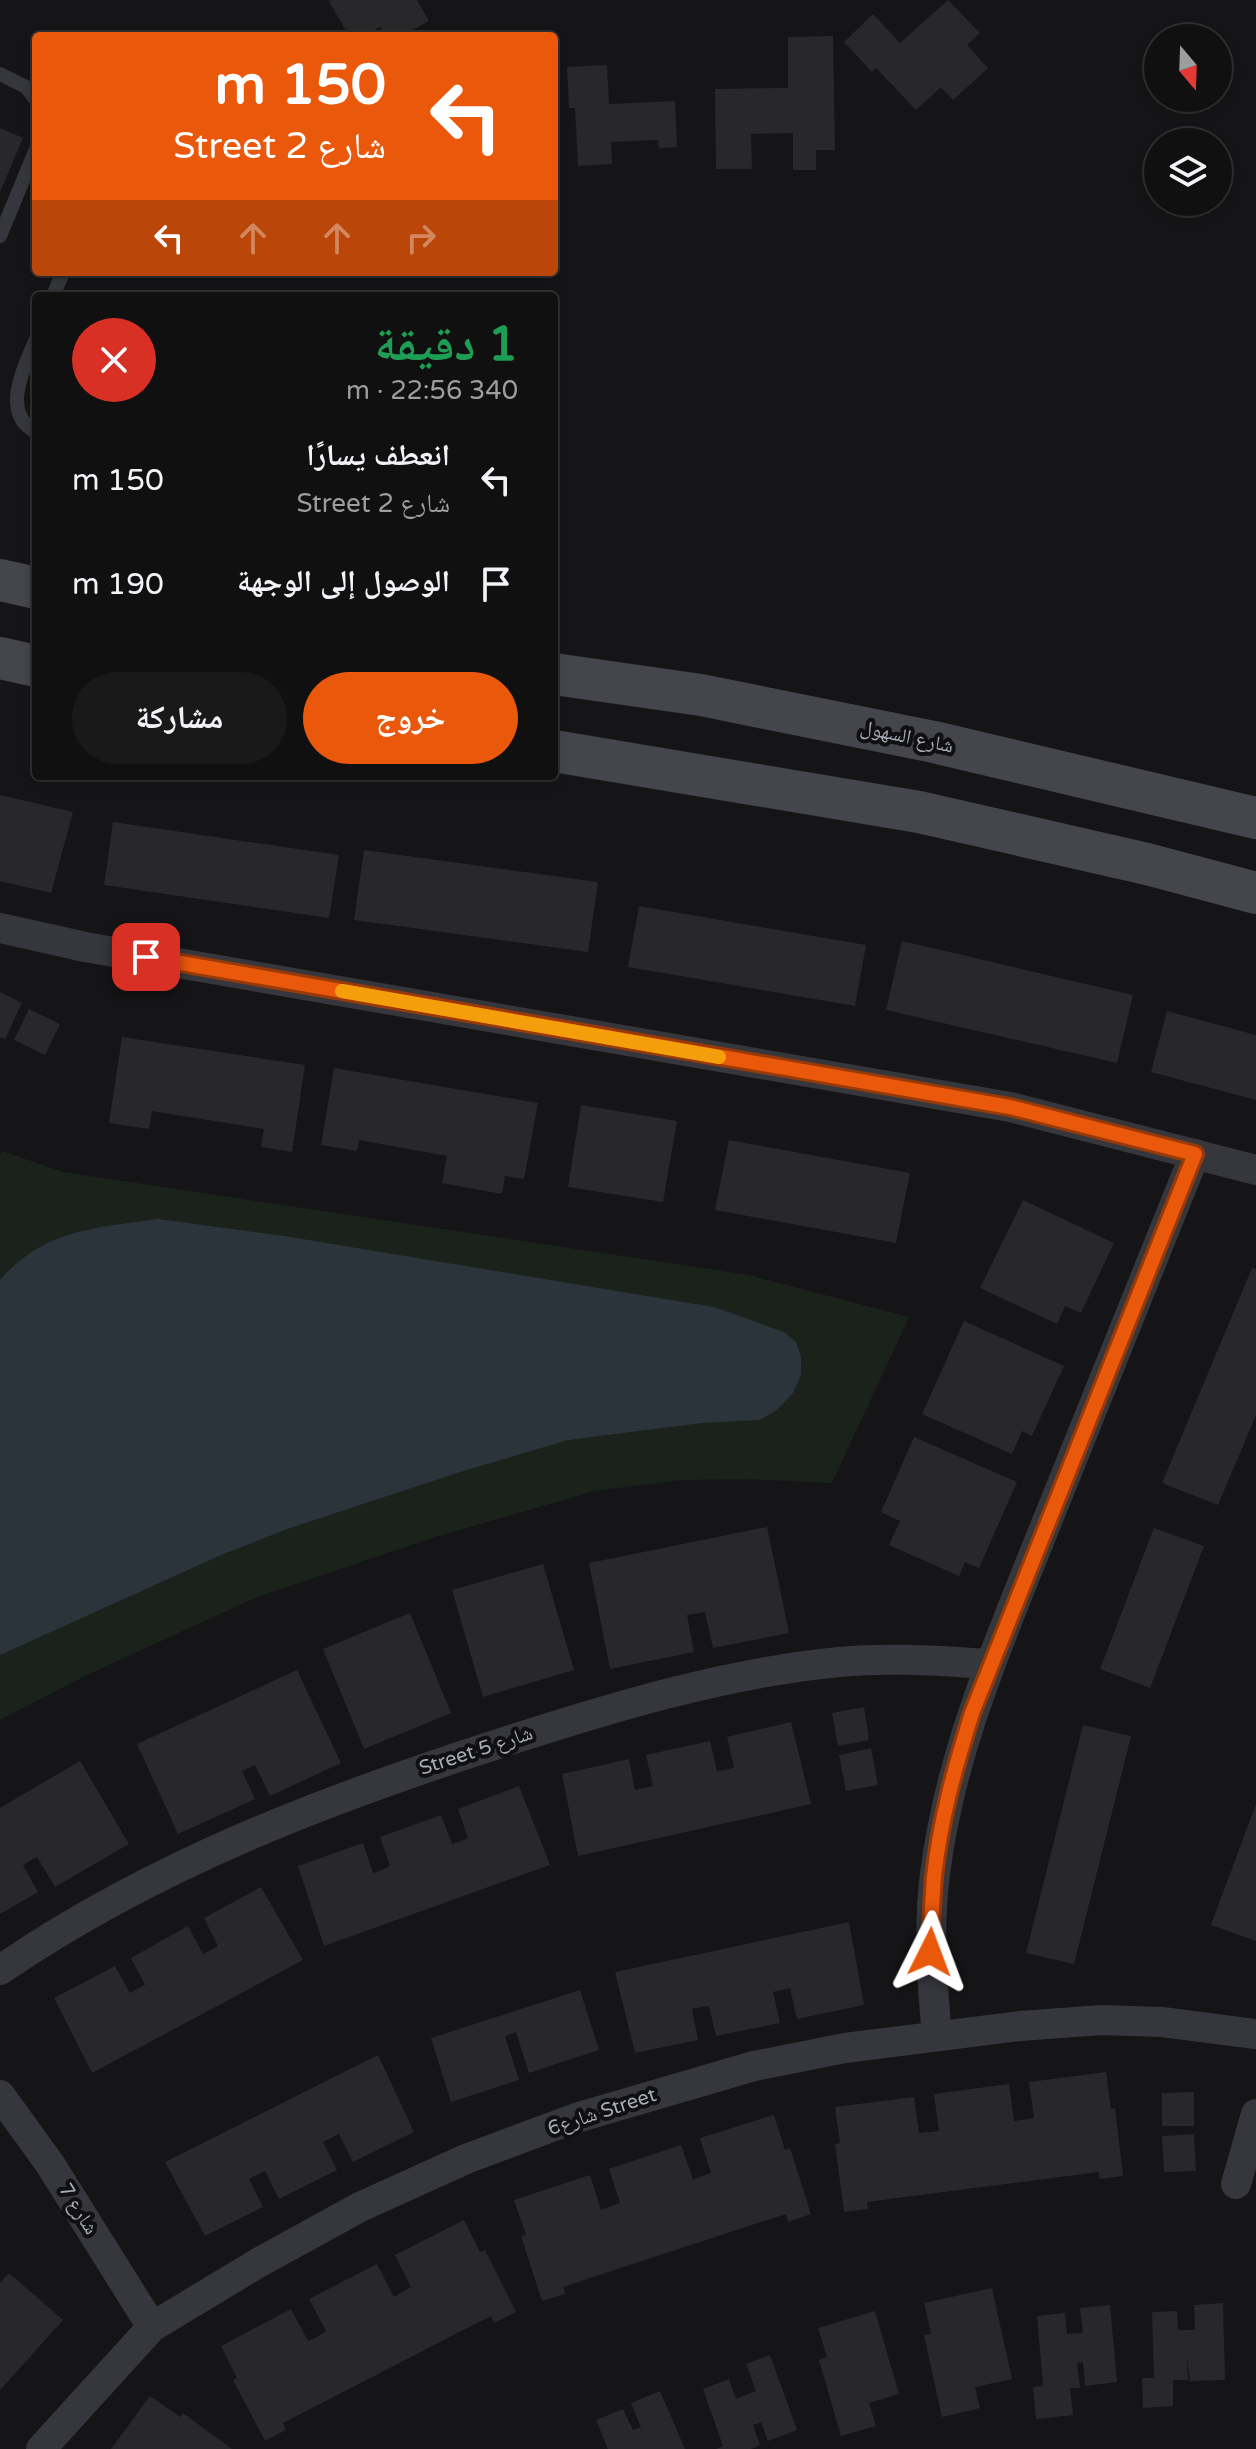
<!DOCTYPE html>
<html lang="ar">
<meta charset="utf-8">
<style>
:root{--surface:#101011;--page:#19191a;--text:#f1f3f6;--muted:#9c9d9f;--line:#303031;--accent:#ea580c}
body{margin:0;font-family:"Varela Round","Noto Naskh Arabic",sans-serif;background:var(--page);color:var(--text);direction:rtl;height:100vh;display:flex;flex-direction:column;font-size:30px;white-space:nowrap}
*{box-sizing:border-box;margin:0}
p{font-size:26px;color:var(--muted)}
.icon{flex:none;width:44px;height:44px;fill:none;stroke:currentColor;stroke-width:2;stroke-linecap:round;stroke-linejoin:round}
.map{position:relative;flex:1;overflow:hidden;direction:ltr}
.details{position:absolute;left:32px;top:292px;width:526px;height:488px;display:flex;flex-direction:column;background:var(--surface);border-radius:8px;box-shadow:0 4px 12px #0003,0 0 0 2px var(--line);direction:rtl}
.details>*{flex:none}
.hud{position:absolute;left:32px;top:32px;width:526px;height:244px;border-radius:8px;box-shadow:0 4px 12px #0003,0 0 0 2px var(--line);direction:rtl;background:#ea580c;color:#fff;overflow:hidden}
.needle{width:52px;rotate:161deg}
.tools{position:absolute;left:1144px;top:24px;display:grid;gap:16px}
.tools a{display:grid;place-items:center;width:88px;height:88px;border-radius:50%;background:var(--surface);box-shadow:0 4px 12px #0003,0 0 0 2px var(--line);font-size:40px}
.pin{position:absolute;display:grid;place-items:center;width:68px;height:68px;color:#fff;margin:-34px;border-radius:16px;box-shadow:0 4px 12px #0006}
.me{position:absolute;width:88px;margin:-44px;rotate:3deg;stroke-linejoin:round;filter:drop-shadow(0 0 6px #0008)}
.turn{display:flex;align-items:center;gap:28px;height:168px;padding:0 40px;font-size:36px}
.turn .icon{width:104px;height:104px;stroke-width:2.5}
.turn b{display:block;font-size:56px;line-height:68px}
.lanes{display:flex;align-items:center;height:76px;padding:0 40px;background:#0003;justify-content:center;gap:40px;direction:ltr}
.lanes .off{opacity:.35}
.round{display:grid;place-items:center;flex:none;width:84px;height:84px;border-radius:42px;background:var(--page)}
.head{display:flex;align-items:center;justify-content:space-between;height:136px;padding:0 40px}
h1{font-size:48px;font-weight:700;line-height:60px;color:#1e9e55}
.cta{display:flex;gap:16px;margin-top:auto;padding:16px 40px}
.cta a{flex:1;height:92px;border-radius:48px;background:var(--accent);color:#fff;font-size:32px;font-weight:700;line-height:92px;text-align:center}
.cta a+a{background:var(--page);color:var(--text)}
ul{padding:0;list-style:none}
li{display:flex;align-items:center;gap:24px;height:104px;padding:0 40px}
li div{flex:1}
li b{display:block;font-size:30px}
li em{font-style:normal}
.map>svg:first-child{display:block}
.green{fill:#1b221c}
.water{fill:#2b343b}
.building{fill:#28282b}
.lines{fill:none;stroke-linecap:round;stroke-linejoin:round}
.lane{stroke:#36373c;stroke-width:14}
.street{stroke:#36373c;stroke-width:30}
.secondary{stroke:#44464c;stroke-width:42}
.route-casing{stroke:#983908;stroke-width:20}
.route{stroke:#ea580c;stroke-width:14}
.slow{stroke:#f59e0b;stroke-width:14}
.labels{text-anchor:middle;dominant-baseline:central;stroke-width:8;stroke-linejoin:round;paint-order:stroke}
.street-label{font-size:20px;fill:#a7acb7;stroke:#101012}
</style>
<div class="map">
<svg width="1256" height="2449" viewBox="0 0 1256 2449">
<rect width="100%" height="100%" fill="#151517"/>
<path class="green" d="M2,1151L63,1172L749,1275L909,1317L832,1483L748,1479L682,1480L594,1491L432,1538L257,1597L89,1674L0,1720V1156Z"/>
<path class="water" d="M158,1219L284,1236L714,1307L784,1332L796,1342L801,1356V1375L793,1393L776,1411L759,1420L702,1423L568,1440L460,1472L290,1528L221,1555L0,1655V1280C44,1229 96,1228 158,1219Z"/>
<g class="building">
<path d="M332,0H417L429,21L401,36H385L380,27L364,36H349L329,1Z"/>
<path d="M948,0L980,33L967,45L988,68L953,100L941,87L916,110L876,68L872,72L844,42L873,14L900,43Z"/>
<path d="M833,36L835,150H816V170H793V133L751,134L752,169H716L715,89L788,88V37Z"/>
<path d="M607,65L609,104L675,101L677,147L659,148L658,140L611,142L612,164L578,166L575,108H569L567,67Z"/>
<path d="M0,128L23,138L0,192Z"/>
<path d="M0,795L73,812L51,893L0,881Z"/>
<path d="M113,822L339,855L329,918L104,885Z"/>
<path d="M364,850L598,882L588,952L354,920Z"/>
<path d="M639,906L866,945L855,1006L628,967Z"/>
<path d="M902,941L1133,995L1117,1063L886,1010Z"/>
<path d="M0,992L22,1003L5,1039L0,1037Z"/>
<path d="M29,1009L60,1024L45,1055L14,1040Z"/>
<path d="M1167,1011L1256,1035V1100L1151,1072Z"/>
<path d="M122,1037L305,1065L292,1152L261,1147L264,1129L152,1111L149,1129L109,1123Z"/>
<path d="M334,1068L538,1103L524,1179L505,1176L502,1194L442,1183L447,1156L359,1140L357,1151L321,1145Z"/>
<path d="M581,1105L677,1121L663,1202L568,1187Z"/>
<path d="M729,1140L910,1173L896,1243L715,1210Z"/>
<path d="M1023,1200L1114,1243L1081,1313L1065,1306L1057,1324L980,1288Z"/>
<path d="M1252,1268L1256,1269V1415L1218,1505L1162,1483Z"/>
<path d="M964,1321L1064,1366L1032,1436L1022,1431L1012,1454L922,1414Z"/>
<path d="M914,1437L1017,1482L979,1568L965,1562L959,1576L889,1545L900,1521L881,1512Z"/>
<path d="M767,1527L789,1633L713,1648L705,1612L687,1615L694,1652L610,1669L589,1563Z"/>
<path d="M1154,1528L1204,1546L1150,1688L1100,1669Z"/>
<path d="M543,1564L574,1670L483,1697L452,1590Z"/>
<path d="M410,1613L451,1713L364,1749L323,1649Z"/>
<path d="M297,1670L341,1763L270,1796L255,1765L242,1771L255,1799L178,1834L137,1744Z"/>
<path d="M864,1707L869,1740L838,1746L832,1713Z"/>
<path d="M791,1722L811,1804L578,1856L562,1774L629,1759L635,1790L640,1789L653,1786L646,1755L710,1741L717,1771L730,1769L734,1767L727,1737Z"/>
<path d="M1083,1725L1131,1736L1074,1964L1026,1953Z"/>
<path d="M871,1748L878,1785L846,1791L839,1755Z"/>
<path d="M80,1761L129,1844L55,1887L37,1857L23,1865L38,1892L0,1914V1808Z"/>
<path d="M519,1786L550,1865L324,1946L298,1866L363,1843L373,1873L382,1870L390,1866L380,1837L441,1815L452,1844L464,1840L468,1838L458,1809Z"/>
<path d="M1256,1804V1941L1211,1925Z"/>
<path d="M261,1887L303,1960L92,2073L54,1998L115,1966L130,1993L141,1987L145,1985L131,1958L188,1926L203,1954L218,1946L204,1918Z"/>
<path d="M849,1922L864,2005L797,2019L790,1988L777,1991L773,1992L780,2023L716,2036L709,2006L696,2008L692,2009L698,2040L635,2053L615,1972Z"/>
<path d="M580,1990L599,2050L529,2073L516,2032L505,2036L519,2080L451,2102L431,2038Z"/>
<path d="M378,2055L414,2132L353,2162L339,2134L323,2142L337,2170L279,2199L265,2171L249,2179L263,2207L205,2236L165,2162Z"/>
<path d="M1106,2072L1111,2109L1115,2108L1123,2176L1099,2179V2172L982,2187L867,2202L868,2209L844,2212L835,2144L840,2143L835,2107L914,2097L919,2133L939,2131L934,2094L1009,2084L1014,2121L1034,2118L1029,2082Z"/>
<path d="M1194,2092V2126H1162V2093Z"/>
<path d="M774,2115L785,2150L790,2148L811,2214L788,2222L786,2214L721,2235L563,2287L566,2294L542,2301L521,2236L526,2235L514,2200L590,2175L601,2210L620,2203L609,2169L681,2145L693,2179L697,2178L711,2173L700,2138Z"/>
<path d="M1194,2134L1196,2171L1164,2172L1162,2136Z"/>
<path d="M464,2220L480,2252L485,2250L516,2312L494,2323L491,2316L473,2325L283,2423L286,2430L265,2441L233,2380L237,2378L221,2346L291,2309L308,2341L317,2337L326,2331L309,2299L377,2264L394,2297L411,2287L395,2255Z"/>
<path d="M9,2273L63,2320L0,2390V2283Z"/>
<path d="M992,2288L1012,2379L975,2387L980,2408L942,2417L924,2335L931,2334L924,2303Z"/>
<path d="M1223,2303L1225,2380L1190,2381L1187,2358L1188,2380H1173V2406L1143,2408L1142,2378H1154L1152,2312L1177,2311L1178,2330H1195L1194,2305Z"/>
<path d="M1110,2305L1117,2382L1085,2386L1083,2362L1077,2363L1080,2388H1070L1073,2415L1036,2419L1033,2387L1043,2386L1037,2316L1065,2313L1067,2334L1083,2333L1080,2308Z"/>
<path d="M875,2311L899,2394L869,2403L876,2426L841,2436L819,2360L827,2357L818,2328Z"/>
<path d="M770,2355L797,2430L768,2441L761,2422L753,2425L760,2445L751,2449H716L723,2446L703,2389L729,2379L736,2399L756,2391L746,2364Z"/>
<path d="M660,2391L685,2449H608L596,2420L623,2409L633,2430L641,2427L631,2403Z"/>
<path d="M150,2396L180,2417L183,2413L232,2449H111Z"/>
</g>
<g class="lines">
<g class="lane">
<path d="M0,74L26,87L36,100"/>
<path d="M0,236L36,149"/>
<path d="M53,296L63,272"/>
<path d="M36,339C24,368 0,413 36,432"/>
</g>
<g class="street">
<path d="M0,928L85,947L1010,1107L1256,1170"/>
<path d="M0,1970C155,1864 327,1799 504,1742C613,1707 725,1673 839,1662C889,1657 940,1661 990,1664"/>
<path d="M937,2036C932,1982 928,1928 935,1874C950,1752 999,1642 1044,1529C1095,1404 1145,1279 1195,1154"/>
<path d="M0,2095L50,2164L152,2327"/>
<path d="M1236,2184L1256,2114"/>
<path d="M41,2449L152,2327L258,2263L360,2207L466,2159L576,2118L754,2066L845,2048L1020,2026L1102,2020L1162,2022L1256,2034"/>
</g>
<g class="secondary">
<path d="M0,580L36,588"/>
<path d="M0,658L36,666"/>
<path d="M554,674L701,695L934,742L1256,818"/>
<path d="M554,751L919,812L1147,864L1256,893"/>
</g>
</g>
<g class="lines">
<g class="route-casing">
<path id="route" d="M146,957L1010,1107L1195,1154L972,1713C955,1767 940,1821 934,1877C932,1902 931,1927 930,1952"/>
</g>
<use href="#route" class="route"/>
<path class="slow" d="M342,991L719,1057"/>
</g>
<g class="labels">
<g class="street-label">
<text transform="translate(907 737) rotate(12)">شارع السهول</text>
<text transform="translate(476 1751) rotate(-18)">Street شارع 5</text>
<text transform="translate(602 2112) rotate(-18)">شارع6 Street</text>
<text transform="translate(78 2209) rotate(58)">شارع 7</text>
</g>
</g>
</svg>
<div class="tools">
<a><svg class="needle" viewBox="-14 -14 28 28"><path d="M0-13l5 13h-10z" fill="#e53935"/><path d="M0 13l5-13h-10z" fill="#9c9d9f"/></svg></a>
<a><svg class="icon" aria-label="layers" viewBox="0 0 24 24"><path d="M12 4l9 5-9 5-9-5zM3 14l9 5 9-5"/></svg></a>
</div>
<div class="pin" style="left:146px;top:957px;background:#d93025"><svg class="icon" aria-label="arrive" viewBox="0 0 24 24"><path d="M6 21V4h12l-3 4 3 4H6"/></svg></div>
<svg class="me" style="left:930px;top:1952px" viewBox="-20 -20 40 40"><path d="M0-17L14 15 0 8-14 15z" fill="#ea580c" stroke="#fff" stroke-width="4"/></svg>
<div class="hud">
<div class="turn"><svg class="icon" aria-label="left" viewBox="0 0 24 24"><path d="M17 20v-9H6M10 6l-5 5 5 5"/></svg><div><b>150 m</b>شارع 2 Street</div></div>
<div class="lanes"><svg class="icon" aria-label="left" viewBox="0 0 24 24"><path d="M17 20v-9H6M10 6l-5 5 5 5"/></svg><svg class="icon off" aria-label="ahead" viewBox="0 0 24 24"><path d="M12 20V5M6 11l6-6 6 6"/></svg><svg class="icon off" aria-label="ahead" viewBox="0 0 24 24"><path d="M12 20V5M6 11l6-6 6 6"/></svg><svg class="icon off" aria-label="right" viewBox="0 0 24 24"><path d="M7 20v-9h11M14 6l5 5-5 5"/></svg></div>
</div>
<section class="details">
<div class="head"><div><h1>1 دقيقة</h1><p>340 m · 22:56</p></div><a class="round" style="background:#d93025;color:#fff"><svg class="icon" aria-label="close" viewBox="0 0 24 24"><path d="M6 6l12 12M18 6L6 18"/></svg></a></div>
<ul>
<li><svg class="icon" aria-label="left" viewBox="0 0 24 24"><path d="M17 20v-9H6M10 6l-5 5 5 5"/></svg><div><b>انعطف يسارًا</b><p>شارع 2 Street</p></div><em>150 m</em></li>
<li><svg class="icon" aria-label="arrive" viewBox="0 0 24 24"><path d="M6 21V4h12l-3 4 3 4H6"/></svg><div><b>الوصول إلى الوجهة</b></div><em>190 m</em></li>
</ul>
<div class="cta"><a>خروج</a><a>مشاركة</a></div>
</section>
</div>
